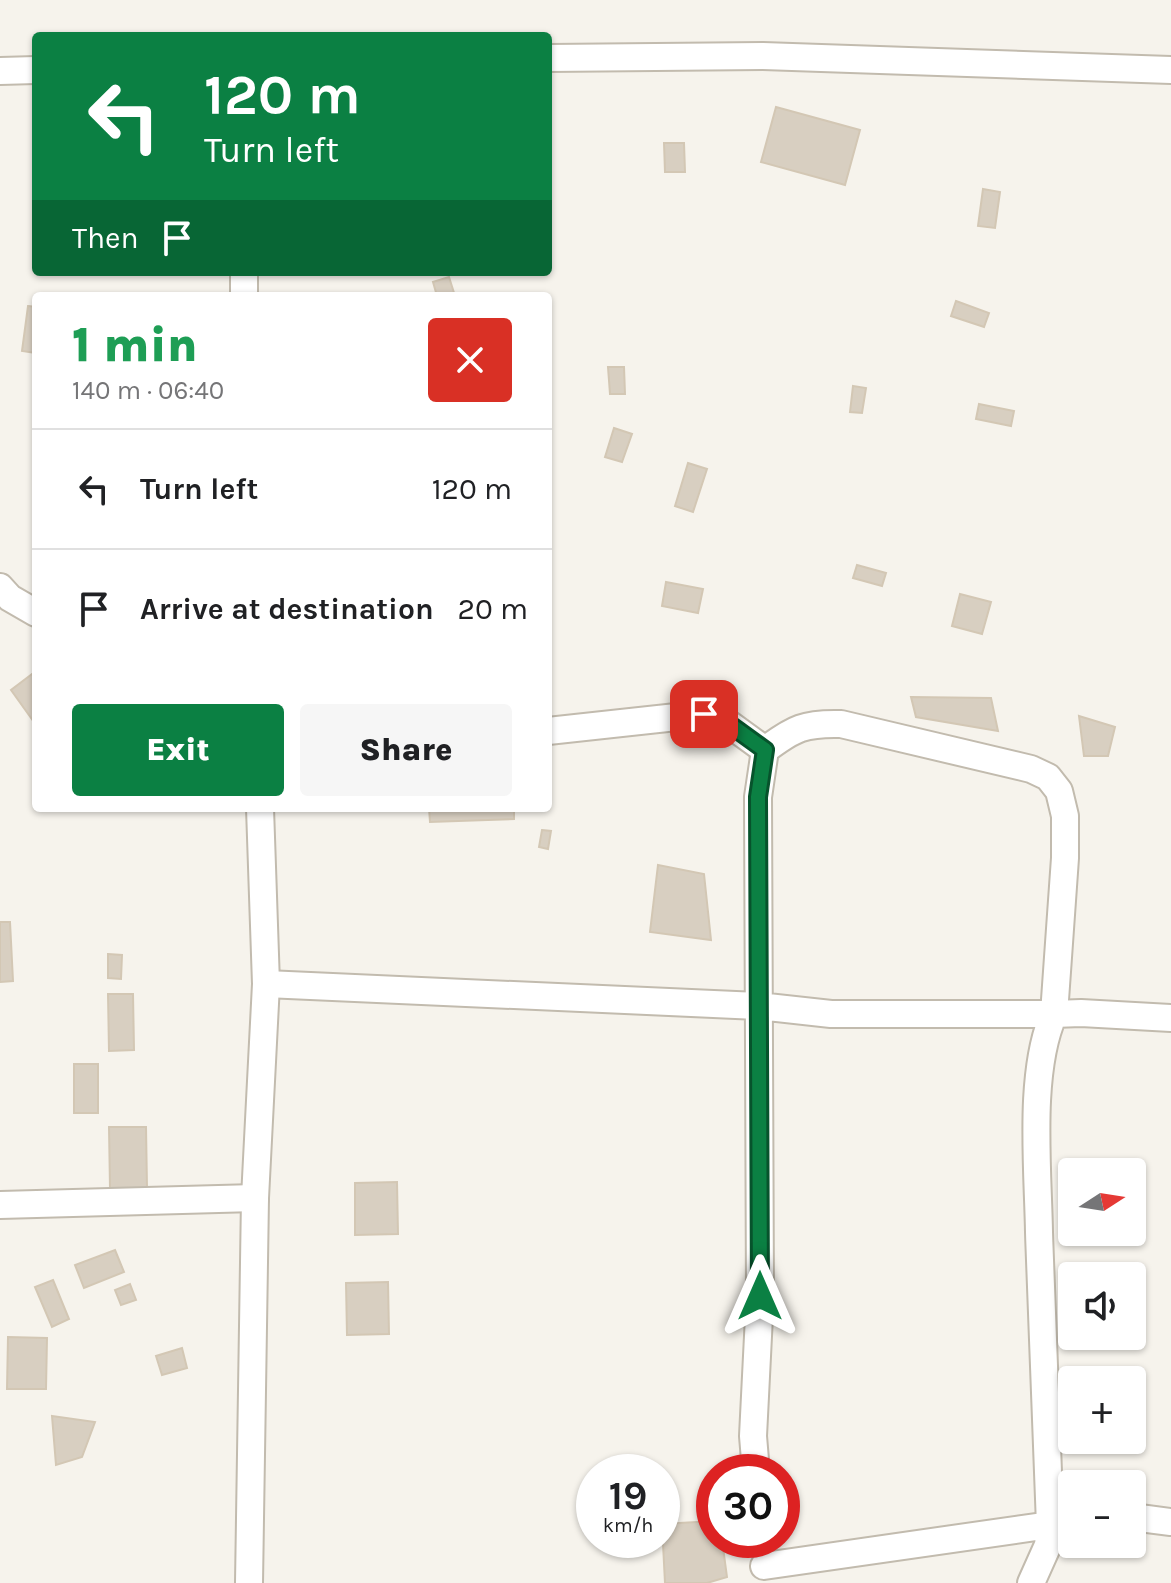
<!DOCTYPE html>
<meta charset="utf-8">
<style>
:root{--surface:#fff;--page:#f6f6f6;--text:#202124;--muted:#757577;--line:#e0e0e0;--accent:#0b8043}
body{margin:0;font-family:Karla,sans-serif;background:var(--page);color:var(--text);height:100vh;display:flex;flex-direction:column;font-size:30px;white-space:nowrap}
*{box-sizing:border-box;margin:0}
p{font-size:26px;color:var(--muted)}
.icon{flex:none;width:44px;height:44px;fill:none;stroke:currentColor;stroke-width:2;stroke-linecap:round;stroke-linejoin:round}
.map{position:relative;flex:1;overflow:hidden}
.details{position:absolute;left:32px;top:292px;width:520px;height:520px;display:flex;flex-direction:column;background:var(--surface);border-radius:8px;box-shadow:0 2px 6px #0004}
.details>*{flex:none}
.top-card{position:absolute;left:32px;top:32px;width:520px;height:244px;border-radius:8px;box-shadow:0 2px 6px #0004;background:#0b8043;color:#fff;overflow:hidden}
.needle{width:52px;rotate:78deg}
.controls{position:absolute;left:1058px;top:1158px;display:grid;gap:16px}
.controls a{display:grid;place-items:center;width:88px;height:88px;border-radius:8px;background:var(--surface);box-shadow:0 2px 6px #0004;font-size:40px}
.speed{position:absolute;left:576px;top:1454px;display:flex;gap:16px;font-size:40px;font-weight:700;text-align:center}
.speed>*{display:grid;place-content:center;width:104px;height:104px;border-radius:50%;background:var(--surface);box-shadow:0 2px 6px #0004;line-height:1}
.speed small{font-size:20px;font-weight:400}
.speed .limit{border:12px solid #d22;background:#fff;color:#111}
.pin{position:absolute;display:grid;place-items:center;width:68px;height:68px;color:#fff;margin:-34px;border-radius:16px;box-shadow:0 4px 12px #0006}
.me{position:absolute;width:88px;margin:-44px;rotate:0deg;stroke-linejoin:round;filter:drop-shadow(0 0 6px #0008)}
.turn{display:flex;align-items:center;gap:28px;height:168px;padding:0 40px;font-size:36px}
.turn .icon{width:104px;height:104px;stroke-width:2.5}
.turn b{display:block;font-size:56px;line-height:68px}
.then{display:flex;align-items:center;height:76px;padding:0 40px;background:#0003;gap:16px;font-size:30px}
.round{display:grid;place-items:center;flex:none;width:84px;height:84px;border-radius:8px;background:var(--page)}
.head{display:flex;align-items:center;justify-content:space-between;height:136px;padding:0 40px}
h1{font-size:48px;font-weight:800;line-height:60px;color:#1e9e55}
.action{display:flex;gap:16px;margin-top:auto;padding:16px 40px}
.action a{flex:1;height:92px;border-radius:8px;background:var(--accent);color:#fff;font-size:32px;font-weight:800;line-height:92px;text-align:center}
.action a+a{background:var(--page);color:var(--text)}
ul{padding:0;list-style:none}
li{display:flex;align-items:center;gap:24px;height:120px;padding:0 40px;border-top:2px solid var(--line)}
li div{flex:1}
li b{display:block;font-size:30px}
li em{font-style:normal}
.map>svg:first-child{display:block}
.building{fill:#d8cfc1;stroke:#d3c7b4;stroke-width:2}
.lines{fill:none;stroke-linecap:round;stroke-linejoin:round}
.minor-casing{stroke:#c2bbae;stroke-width:30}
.minor{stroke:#fff;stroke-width:26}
.route-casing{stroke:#07532c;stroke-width:20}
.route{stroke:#0b8043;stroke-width:14}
</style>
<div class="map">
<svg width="1171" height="1583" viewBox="0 0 1171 1583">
<rect width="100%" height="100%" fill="#f6f3ec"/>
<g class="building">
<path d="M776,107L860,130L845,185L761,162Z"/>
<path d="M664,143H684L685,172H665Z"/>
<path d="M983,189L1000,192L995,228L978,226Z"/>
<path d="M449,277L455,296H437L433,282Z"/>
<path d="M956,301L989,313L984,327L951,316Z"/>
<path d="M28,306L36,307V353L22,351Z"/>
<path d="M608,367H624L625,394H610Z"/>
<path d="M853,386L866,388L862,413L850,412Z"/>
<path d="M979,404L1014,411L1011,426L976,419Z"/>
<path d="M614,428L632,434L622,462L605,457Z"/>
<path d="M688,463L707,469L693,512L675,506Z"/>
<path d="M857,565L886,573L882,586L853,578Z"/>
<path d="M666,582L703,589L698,613L662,606Z"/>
<path d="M960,594L991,602L982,634L952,626Z"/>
<path d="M36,671V725L11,690Z"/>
<path d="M911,697L991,698L998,731L916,717Z"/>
<path d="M1079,716L1115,727L1108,756H1084Z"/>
<path d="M429,808H514V819L430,822Z"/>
<path d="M542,830L551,831L548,849L539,847Z"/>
<path d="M658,865L704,874L711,940L650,932Z"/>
<path d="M0,922H10L13,981L0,982Z"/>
<path d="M108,954L122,955L121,979L108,978Z"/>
<path d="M108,994H133L134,1050L109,1051Z"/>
<rect x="74" y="1064" width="24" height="49"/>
<path d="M109,1127H146L147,1188H110Z"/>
<path d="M397,1182L398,1234L355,1235V1183Z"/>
<path d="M115,1250L124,1272L84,1288L75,1265Z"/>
<path d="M53,1280L69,1319L52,1327L35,1287Z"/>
<path d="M388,1282L389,1334L347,1335L346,1283Z"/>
<path d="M130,1284L136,1300L121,1305L115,1290Z"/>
<path d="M8,1337L47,1338L46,1389H7Z"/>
<path d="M182,1348L187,1368L162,1375L156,1356Z"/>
<path d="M52,1416L95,1422L82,1457L56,1465Z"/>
<path d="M714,1521V1540H722L727,1577L707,1583H665L662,1524Z"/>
</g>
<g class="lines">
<g class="minor-casing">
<g id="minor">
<path d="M548,58L763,56L1171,70"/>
<path d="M0,71L36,70"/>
<path d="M244,296V272"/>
<path d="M0,587L10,598L36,613"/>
<path d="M548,731L704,714L725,721L765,750"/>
<path d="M266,984L758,1006L831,1014H1054L1065,858V816L1059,791L1048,777L1031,769L841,724C805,723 794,728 765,750L758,797L760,1296L753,1436L756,1472"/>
<path d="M0,1205L255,1198"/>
<path d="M1132,1517L1171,1522"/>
<path d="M764,1566L1050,1525L1072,1518"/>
<path d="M249,1583L255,1198L266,984L260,808"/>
<path d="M1031,1583L1048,1545L1050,1525C1046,1428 1042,1330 1039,1232C1038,1169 1028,1071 1054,1014L1081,1013L1171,1018"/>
</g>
</g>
<use href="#minor" class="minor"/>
</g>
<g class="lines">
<g class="route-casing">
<path id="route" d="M704,714L725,721L765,750L758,797L760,1296"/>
</g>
<use href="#route" class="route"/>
</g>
</svg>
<div class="controls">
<a><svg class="needle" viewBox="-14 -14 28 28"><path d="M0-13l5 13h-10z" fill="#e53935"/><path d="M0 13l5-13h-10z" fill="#757577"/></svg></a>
<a><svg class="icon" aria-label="sound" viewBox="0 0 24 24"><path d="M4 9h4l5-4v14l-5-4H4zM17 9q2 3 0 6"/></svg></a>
<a>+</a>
<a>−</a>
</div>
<div class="speed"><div>19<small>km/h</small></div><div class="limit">30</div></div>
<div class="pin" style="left:704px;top:714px;background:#d93025"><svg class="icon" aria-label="arrive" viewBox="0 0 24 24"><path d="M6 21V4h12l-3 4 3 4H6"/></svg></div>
<svg class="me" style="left:760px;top:1296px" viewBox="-20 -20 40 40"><path d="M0-17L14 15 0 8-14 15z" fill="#0b8043" stroke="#fff" stroke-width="4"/></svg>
<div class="top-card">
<div class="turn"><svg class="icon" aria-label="left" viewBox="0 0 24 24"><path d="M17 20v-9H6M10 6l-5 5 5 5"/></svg><div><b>120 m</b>Turn left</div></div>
<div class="then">Then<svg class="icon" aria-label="arrive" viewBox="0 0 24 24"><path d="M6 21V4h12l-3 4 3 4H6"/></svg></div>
</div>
<section class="details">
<div class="head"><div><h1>1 min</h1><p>140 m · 06:40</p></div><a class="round" style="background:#d93025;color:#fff"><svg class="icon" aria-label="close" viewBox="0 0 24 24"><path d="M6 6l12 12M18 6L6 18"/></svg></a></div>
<ul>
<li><svg class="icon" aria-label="left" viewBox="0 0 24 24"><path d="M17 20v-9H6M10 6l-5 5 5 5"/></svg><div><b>Turn left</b></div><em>120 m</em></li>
<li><svg class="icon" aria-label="arrive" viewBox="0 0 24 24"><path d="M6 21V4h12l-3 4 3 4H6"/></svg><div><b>Arrive at destination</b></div><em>20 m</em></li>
</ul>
<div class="action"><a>Exit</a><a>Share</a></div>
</section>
</div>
